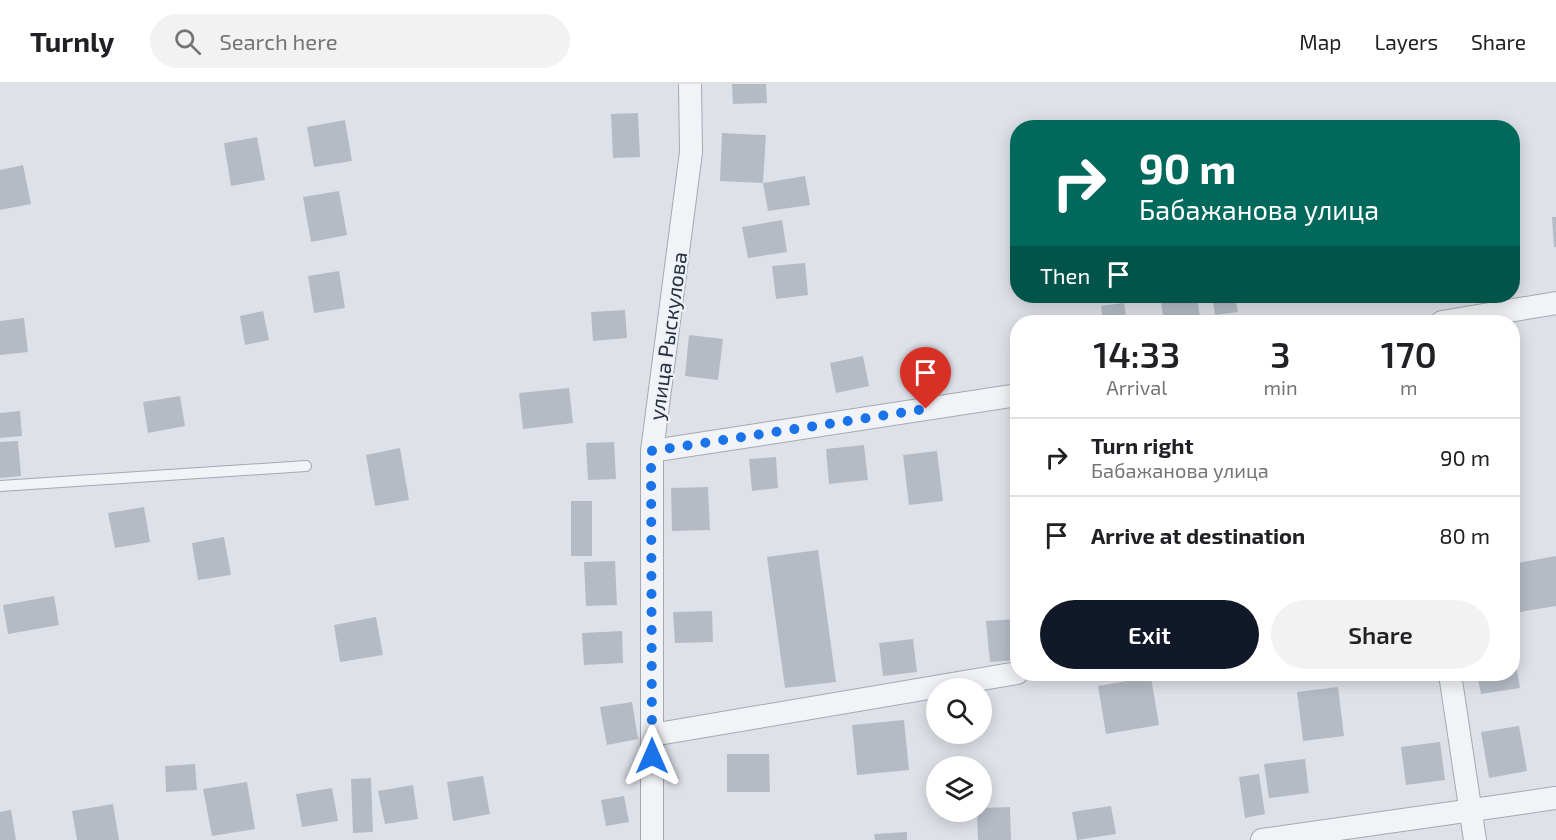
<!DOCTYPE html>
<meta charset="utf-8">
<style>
:root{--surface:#fff;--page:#f2f2f2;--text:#202124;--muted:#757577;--line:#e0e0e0;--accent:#111827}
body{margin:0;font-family:"Exo 2",sans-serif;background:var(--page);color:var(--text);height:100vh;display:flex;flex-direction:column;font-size:22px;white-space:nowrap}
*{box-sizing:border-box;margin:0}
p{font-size:20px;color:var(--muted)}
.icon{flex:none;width:33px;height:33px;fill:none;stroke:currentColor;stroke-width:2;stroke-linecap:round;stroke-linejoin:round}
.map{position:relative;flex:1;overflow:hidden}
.side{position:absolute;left:1010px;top:231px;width:510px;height:366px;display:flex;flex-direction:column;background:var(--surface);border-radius:24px;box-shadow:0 3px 15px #0003}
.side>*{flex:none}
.hud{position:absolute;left:1010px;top:36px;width:510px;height:183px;border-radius:24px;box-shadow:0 3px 15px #0003;background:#00695c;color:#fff;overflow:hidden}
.tools{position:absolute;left:926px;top:594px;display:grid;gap:12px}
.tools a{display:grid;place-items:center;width:66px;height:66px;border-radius:50%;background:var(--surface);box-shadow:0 3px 15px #0003;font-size:30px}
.pin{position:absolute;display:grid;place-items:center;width:51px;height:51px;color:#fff;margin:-62px -26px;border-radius:50% 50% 50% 0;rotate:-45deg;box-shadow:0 0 6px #0007}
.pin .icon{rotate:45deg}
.me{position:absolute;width:66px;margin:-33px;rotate:0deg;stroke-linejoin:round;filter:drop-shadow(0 0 4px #0008)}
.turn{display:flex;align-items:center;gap:21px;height:126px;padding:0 30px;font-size:27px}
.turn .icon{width:78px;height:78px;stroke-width:2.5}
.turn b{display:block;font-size:42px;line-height:51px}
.then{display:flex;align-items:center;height:57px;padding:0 30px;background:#0003;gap:12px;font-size:22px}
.eta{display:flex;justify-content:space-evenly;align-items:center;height:102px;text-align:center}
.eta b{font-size:36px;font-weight:600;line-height:42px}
.button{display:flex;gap:12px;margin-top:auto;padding:12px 30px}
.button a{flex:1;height:69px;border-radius:36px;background:var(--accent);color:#fff;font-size:24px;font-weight:600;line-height:69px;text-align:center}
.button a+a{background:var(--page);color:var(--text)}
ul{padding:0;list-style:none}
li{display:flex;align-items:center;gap:18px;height:78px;padding:0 30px;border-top:2px solid var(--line)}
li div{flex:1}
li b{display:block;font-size:22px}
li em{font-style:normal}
header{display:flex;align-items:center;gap:36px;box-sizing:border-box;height:84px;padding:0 30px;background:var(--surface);border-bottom:2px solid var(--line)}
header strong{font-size:28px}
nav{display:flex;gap:33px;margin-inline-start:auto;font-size:21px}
.search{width:420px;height:54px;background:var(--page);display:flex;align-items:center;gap:15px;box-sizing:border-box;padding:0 21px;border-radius:33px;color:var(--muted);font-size:22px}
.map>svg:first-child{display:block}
.building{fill:#b5bbc5}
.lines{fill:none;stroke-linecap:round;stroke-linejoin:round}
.service-casing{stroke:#a3a9b2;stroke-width:12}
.minor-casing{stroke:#a3a9b2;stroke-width:24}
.service{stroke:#f1f3f7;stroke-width:10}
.minor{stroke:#f1f3f7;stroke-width:22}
.route{stroke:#1a73e8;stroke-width:10;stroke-dasharray:0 18}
.labels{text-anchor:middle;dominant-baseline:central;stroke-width:4.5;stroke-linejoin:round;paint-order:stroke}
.street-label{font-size:21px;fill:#272f40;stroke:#eef1f6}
</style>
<header>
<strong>Turnly</strong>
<div class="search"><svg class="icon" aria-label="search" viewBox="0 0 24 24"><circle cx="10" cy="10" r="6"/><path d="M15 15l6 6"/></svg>Search here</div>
<nav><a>Map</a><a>Layers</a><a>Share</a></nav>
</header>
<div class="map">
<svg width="1556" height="756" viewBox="0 0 1556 756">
<rect width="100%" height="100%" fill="#dee2e8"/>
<g class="building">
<path d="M732,0H766L767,19L733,20Z"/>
<path d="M638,29L640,73L613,74L611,30Z"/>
<path d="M345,36L352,77L314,83L307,43Z"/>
<path d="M722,49L766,51L763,99L720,97Z"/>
<path d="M257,53L265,96L231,102L224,59Z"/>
<path d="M23,81L31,120L0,126V86Z"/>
<path d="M805,92L810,121L768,127L763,99Z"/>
<path d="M339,107L347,151L311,158L303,113Z"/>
<path d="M1552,133H1556V163H1554Z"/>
<path d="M782,136L787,168L748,174L742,143Z"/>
<path d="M805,179L808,211L776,215L772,182Z"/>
<path d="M339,187L345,224L314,229L308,192Z"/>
<path d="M1160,212H1197L1200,234L1164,238Z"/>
<path d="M1212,212H1235L1238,228L1215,231Z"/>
<path d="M1124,219L1127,238H1103L1101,222Z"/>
<path d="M625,226L627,254L593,257L591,228Z"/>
<path d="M263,227L269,256L245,261L240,232Z"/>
<path d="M24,234L28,268L0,271V237Z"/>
<path d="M689,251L723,255L718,296L685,292Z"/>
<path d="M863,272L869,302L836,309L830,279Z"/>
<path d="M569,304L573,339L523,345L519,309Z"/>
<path d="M180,312L185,342L148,349L143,318Z"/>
<path d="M20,327L22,352L0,354V329Z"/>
<path d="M18,357L21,392L0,394V358Z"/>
<path d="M614,358L616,395L588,396L586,359Z"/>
<path d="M864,361L868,396L829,400L826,365Z"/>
<path d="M400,364L409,416L375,422L366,371Z"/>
<path d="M937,367L943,417L909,421L903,371Z"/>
<path d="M776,373L778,404L752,407L749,375Z"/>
<path d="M708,403L710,446L672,447L671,404Z"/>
<rect x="571" y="417" width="21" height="55"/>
<path d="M144,423L150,458L115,464L108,429Z"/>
<path d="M224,453L231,491L198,496L192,459Z"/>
<path d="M818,466L836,598L785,604L767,473Z"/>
<path d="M1556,472V522L1520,528L1512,480Z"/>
<path d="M615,477L617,521L586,522L584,478Z"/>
<path d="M54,512L59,541L8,550L3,521Z"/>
<path d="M712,527L713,558L675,559L673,528Z"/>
<path d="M376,533L383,571L340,578L334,541Z"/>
<path d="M1017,535V576L990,578L986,537Z"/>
<path d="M622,547L623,579L584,581L582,549Z"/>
<path d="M913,555L917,588L883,592L879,559Z"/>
<path d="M1512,564H1513L1520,604L1481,610L1477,590H1512Z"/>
<path d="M1151,593L1159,641L1106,650L1098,602Z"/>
<path d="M1338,603L1344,652L1303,657L1297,608Z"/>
<path d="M632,618L638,655L607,661L600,623Z"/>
<path d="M904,636L909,686L857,691L852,641Z"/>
<path d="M1519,642L1527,687L1489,694L1481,648Z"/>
<path d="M1440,658L1445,696L1406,701L1401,663Z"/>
<path d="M727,670H769L770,708H727Z"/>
<path d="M1305,675L1309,709L1269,714L1264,680Z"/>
<path d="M195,680L197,706L166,708L165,682Z"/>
<path d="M1259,690L1265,730L1245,734L1239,693Z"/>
<path d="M483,692L490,730L453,737L447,698Z"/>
<path d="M371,694L373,748L353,749L351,695Z"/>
<path d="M247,698L255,745L212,752L203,705Z"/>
<path d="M413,701L418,735L385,740L378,707Z"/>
<path d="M332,704L338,737L302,743L296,710Z"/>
<path d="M624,712L629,738L606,742L601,716Z"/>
<path d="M113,720L119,756H77L72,727Z"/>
<path d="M1111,722L1116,750L1077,756L1072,728Z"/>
<path d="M1010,723L1011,756H978L977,728H981V724Z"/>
<path d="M11,726L16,756H0V728Z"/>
<path d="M907,748V756H875L874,750Z"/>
</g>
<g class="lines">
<g class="service-casing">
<path id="service" d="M0,402L306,382"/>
</g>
<g class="minor-casing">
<g id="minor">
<path d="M1442,238L1556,219"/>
<path d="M652,367L1017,311"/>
<path d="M1450,590L1475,756"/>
<path d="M652,651L1017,589"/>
<path d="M652,756V367L691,68L690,0"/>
<path d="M1262,756L1556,714"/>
</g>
</g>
<use href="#service" class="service"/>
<use href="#minor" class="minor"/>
</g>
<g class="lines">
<path class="route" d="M652,672L651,367L926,325"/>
</g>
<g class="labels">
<g class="street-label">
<text transform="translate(667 252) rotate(-82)">улица Рыскулова</text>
</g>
</g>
</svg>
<div class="tools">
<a><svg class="icon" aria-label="search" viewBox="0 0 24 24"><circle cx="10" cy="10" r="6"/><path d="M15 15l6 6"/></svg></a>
<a><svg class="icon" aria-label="layers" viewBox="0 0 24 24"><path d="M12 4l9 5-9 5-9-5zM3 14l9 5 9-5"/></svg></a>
</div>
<div class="pin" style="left:926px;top:325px;background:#d93025"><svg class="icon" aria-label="arrive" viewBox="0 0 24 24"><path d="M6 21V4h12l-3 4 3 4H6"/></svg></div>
<svg class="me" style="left:652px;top:672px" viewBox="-20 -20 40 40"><path d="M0-17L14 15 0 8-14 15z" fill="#1a73e8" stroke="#fff" stroke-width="4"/></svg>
<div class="hud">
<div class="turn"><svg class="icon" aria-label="right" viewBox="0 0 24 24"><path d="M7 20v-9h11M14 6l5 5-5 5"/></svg><div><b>90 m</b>Бабажанова улица</div></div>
<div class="then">Then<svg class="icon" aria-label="arrive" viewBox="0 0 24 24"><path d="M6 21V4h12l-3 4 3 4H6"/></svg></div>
</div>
<section class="side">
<div class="eta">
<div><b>14:33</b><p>Arrival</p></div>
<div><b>3</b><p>min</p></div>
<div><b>170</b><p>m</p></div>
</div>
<ul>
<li><svg class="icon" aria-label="right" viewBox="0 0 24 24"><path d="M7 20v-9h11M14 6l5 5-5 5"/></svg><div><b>Turn right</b><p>Бабажанова улица</p></div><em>90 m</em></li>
<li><svg class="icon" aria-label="arrive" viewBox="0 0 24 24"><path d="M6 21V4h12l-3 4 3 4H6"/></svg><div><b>Arrive at destination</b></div><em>80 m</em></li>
</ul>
<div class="button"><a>Exit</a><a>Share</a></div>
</section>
</div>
